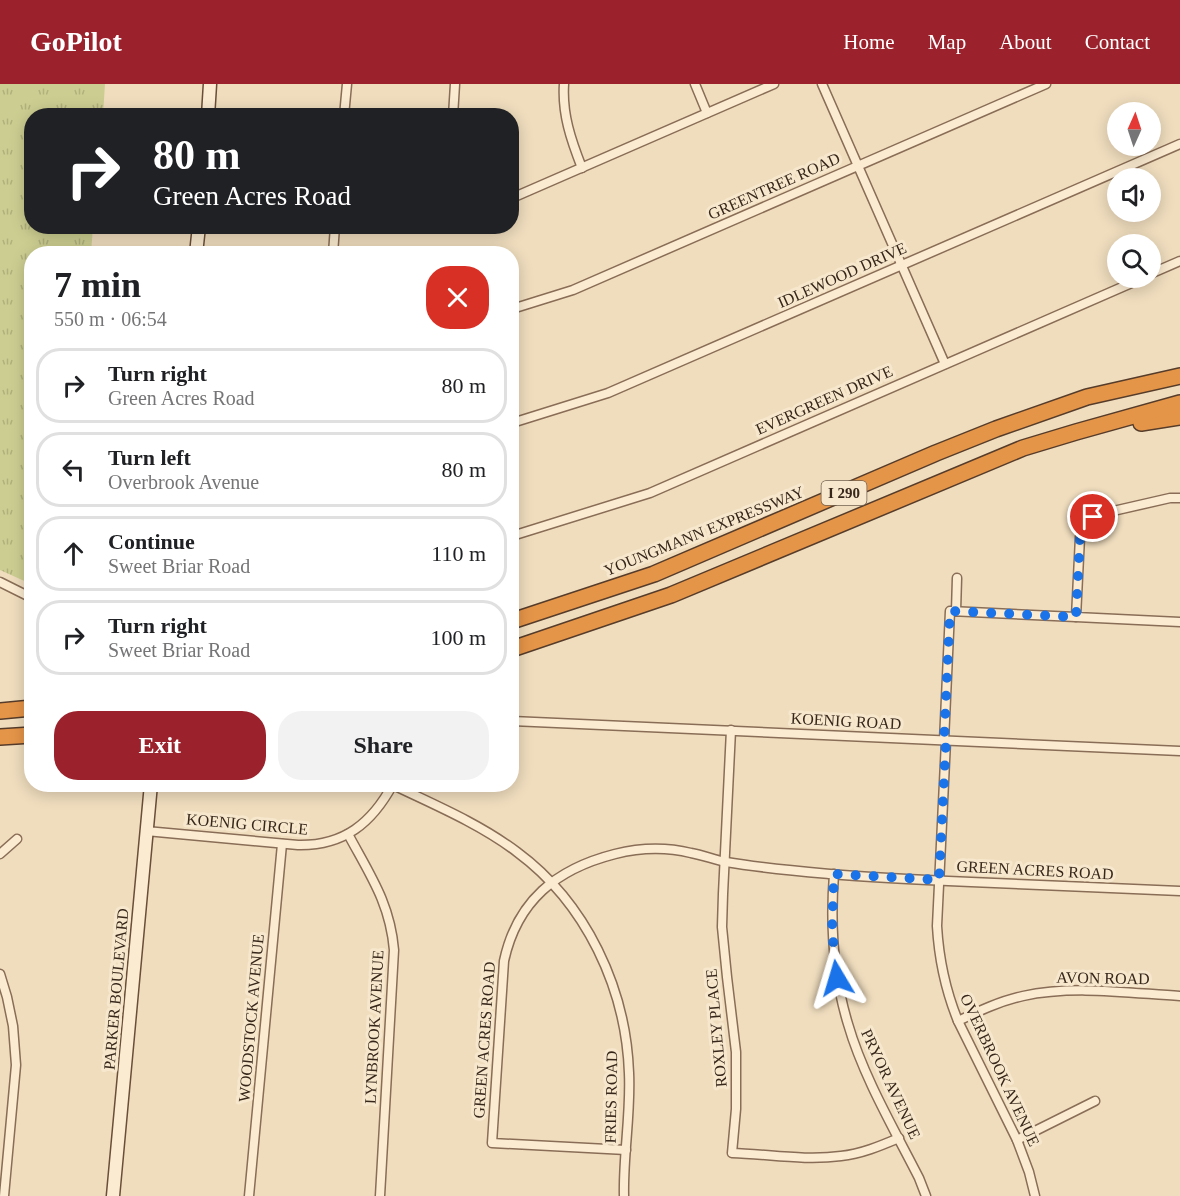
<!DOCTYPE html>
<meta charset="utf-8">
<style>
:root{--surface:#fff;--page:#f2f2f2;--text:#202124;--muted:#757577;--line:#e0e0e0;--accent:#9b222c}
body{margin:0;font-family:Georgia,serif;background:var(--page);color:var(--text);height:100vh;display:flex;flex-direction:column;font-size:22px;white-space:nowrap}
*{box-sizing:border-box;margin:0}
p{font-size:20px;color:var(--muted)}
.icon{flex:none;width:33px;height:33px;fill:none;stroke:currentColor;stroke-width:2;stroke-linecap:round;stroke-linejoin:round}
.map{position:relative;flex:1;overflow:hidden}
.side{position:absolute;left:24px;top:162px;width:495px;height:546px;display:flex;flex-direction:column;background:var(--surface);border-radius:24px;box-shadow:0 3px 15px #0003}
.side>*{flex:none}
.banner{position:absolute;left:24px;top:24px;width:495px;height:126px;border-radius:24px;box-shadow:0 3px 15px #0003;background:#202124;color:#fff;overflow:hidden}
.needle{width:39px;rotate:3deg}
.fabs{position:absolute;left:1107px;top:18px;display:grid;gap:12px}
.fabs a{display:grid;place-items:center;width:54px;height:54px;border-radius:50%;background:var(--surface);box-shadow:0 3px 15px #0003;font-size:30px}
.pin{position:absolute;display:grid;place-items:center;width:51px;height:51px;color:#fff;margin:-26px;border:3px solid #fff;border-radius:50%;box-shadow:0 2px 6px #0007}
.me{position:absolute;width:66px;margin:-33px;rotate:353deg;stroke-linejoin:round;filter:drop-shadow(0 0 4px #0008)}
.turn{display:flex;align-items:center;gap:21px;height:126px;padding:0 30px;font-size:27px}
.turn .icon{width:78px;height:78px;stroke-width:2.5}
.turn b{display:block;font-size:42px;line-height:51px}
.round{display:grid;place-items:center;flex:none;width:63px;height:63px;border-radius:24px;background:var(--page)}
.overview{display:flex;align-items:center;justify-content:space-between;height:102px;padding:0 30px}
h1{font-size:36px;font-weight:700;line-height:45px}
.button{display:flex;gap:12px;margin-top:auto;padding:12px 30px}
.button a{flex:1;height:69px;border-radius:24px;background:var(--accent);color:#fff;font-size:24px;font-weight:700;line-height:69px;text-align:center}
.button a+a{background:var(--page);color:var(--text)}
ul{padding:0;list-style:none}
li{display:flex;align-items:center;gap:18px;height:75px;margin:0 12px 9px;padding:0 18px;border:3px solid var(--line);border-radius:24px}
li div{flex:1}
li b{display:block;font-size:22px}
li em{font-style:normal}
header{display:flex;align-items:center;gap:36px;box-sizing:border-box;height:84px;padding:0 30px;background:var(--accent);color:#fff}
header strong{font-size:28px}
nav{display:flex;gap:33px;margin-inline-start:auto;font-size:21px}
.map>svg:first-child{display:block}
.park{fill:url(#park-tufts)}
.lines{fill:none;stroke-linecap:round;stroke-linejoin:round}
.street-casing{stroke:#896d56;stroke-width:11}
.secondary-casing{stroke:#6a4e39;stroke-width:15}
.highway-casing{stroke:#563c2a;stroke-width:18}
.street{stroke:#fbebd1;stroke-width:8}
.secondary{stroke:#fbebd1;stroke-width:12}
.highway{stroke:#e59548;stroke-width:15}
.route{stroke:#1a73e8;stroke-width:10;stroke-dasharray:0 18}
.labels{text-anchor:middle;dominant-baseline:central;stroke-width:6;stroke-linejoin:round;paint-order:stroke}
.shield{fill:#f7e8cd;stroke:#716150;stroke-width:1.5}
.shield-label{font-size:15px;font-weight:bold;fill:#37271b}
.street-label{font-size:16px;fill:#37271b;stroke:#f7e8cd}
</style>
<header>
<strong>GoPilot</strong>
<nav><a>Home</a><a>Map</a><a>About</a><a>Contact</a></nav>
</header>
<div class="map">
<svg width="1180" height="1112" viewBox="0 0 1180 1112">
<defs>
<pattern id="park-tufts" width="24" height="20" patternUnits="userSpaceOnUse" patternTransform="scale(1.5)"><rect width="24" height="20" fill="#ccce91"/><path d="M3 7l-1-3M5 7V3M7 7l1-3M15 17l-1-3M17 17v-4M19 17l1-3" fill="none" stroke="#b0b17c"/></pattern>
</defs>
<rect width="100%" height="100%" fill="#f0ddbe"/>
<path class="park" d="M0,0H105L103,31L32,32V142L93,143L91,169L32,170L31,500L0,486Z"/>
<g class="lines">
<g class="street-casing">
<g id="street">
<path d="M564,0C562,30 571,56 582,84"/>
<path d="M695,0L707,29"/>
<path d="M822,0L945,280"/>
<path d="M344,32L347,0"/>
<path d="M453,32L455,0"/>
<path d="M512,114L774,0"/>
<path d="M333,170L335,142"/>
<path d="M1150,190L1180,177"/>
<path d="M512,225L573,206L1046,0"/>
<path d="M512,339L608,309L1180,60"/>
<path d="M1180,414H1170L1100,430L1093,433L1087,439L1080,453L1076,533L1180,538"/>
<path d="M512,452L650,409L1143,194"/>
<path d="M0,498L32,514"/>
<path d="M956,527L957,494"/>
<path d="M512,637L1180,667"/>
<path d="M731,646L723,810L722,843L727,893L736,968V1025L732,1069C768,1070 805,1077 841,1072C861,1070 880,1062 899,1054"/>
<path d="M944,657L950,527L1076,533"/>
<path d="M946,657L937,842C939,877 945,905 958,937L1017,1056L1029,1088L1035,1112"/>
<path d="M393,701C435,721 480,740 517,768C586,819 626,904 629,989C631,1030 623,1071 624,1112"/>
<path d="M146,747L298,761C344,762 372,739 393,700"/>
<path d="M348,750C370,791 390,819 394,866L380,1112"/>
<path d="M0,770L17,755"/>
<path d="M834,790C830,841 833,891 848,940C863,992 894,1045 919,1094L926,1112"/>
<path d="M0,890L7,913L13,942L16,981L4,1112"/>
<path d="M958,937C979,927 1000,917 1023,912C1073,901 1129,909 1180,912"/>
<path d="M1017,1056L1095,1017"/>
<path d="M626,1066L492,1059L504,877C517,817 556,785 615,770C639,764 666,763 691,769C703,771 715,776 726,778C761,784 796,787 830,790C877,794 924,796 971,798C1041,801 1110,804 1180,807"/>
<path d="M249,1112L282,760"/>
</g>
</g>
<g class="secondary-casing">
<g id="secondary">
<path d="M208,32L210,0"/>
<path d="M196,170L199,142"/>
<path d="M113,1112L151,700"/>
</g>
</g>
<g class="highway-casing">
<g id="highway">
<path d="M1141,339L1180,333"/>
<path d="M512,537L654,490L936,369L996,345L1087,313L1180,292"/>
<path d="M512,565L671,511L1023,364L1076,348L1180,319"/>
<path d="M0,627L32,624"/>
<path d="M0,653L32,651"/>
</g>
</g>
<use href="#street" class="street"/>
<use href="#secondary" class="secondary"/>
<use href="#highway" class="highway"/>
</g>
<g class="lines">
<path class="route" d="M837,894L832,846L834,790L939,796L946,657H944L950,527L1076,533L1080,453L1083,445L1093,433"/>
</g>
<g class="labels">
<rect class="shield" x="821.5" y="397" width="45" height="24" rx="4.5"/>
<g class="shield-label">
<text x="844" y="409">I 290</text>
</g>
<g class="street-label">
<text transform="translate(774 102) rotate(-24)">GREENTREE ROAD</text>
<text transform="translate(842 191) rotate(-24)">IDLEWOOD DRIVE</text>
<text transform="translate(824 316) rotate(-24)">EVERGREEN DRIVE</text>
<text transform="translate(704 447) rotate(-22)">YOUNGMANN EXPRESSWAY</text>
<text transform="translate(846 637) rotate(3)">KOENIG ROAD</text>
<text transform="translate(247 740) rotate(5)">KOENIG CIRCLE</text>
<text transform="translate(1035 786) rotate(3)">GREEN ACRES ROAD</text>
<text transform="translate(1103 894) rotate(1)">AVON ROAD</text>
<text transform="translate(116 905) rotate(-85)">PARKER BOULEVARD</text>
<text transform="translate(251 934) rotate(-85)">WOODSTOCK AVENUE</text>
<text transform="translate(374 943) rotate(-87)">LYNBROOK AVENUE</text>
<text transform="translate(716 944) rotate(-95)">ROXLEY PLACE</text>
<text transform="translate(484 956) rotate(-86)">GREEN ACRES ROAD</text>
<text transform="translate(1000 986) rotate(65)">OVERBROOK AVENUE</text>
<text transform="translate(891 1000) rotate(65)">PRYOR AVENUE</text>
<text transform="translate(611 1013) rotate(-89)">FRIES ROAD</text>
</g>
</g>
</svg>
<div class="fabs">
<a><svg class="needle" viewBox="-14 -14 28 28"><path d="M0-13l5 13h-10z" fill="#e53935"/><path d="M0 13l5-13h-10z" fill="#757577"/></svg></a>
<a><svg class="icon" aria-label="sound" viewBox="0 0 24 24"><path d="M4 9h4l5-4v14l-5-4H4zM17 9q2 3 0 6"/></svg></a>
<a><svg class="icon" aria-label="search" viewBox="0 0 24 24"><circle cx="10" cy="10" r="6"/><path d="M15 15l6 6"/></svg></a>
</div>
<div class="pin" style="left:1093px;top:433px;background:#d93025"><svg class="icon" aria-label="arrive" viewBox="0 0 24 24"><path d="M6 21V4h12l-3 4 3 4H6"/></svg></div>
<svg class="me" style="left:837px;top:894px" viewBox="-20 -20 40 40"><path d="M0-17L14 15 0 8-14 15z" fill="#1a73e8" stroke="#fff" stroke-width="4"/></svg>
<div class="banner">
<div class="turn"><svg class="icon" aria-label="right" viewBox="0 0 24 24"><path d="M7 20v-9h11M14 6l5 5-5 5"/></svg><div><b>80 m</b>Green Acres Road</div></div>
</div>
<section class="side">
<div class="overview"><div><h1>7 min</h1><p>550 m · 06:54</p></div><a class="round" style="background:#d93025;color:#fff"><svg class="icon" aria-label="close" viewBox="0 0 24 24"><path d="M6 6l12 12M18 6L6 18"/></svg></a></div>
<ul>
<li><svg class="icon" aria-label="right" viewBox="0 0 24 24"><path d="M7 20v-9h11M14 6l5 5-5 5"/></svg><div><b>Turn right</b><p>Green Acres Road</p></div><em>80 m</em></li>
<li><svg class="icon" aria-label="left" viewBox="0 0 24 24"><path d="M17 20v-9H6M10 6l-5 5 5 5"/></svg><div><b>Turn left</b><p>Overbrook Avenue</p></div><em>80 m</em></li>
<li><svg class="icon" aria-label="ahead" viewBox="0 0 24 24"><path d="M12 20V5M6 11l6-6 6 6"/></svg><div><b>Continue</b><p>Sweet Briar Road</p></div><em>110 m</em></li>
<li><svg class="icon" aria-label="right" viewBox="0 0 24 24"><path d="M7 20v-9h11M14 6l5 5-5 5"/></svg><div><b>Turn right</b><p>Sweet Briar Road</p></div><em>100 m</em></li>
</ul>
<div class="button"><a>Exit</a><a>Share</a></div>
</section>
</div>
